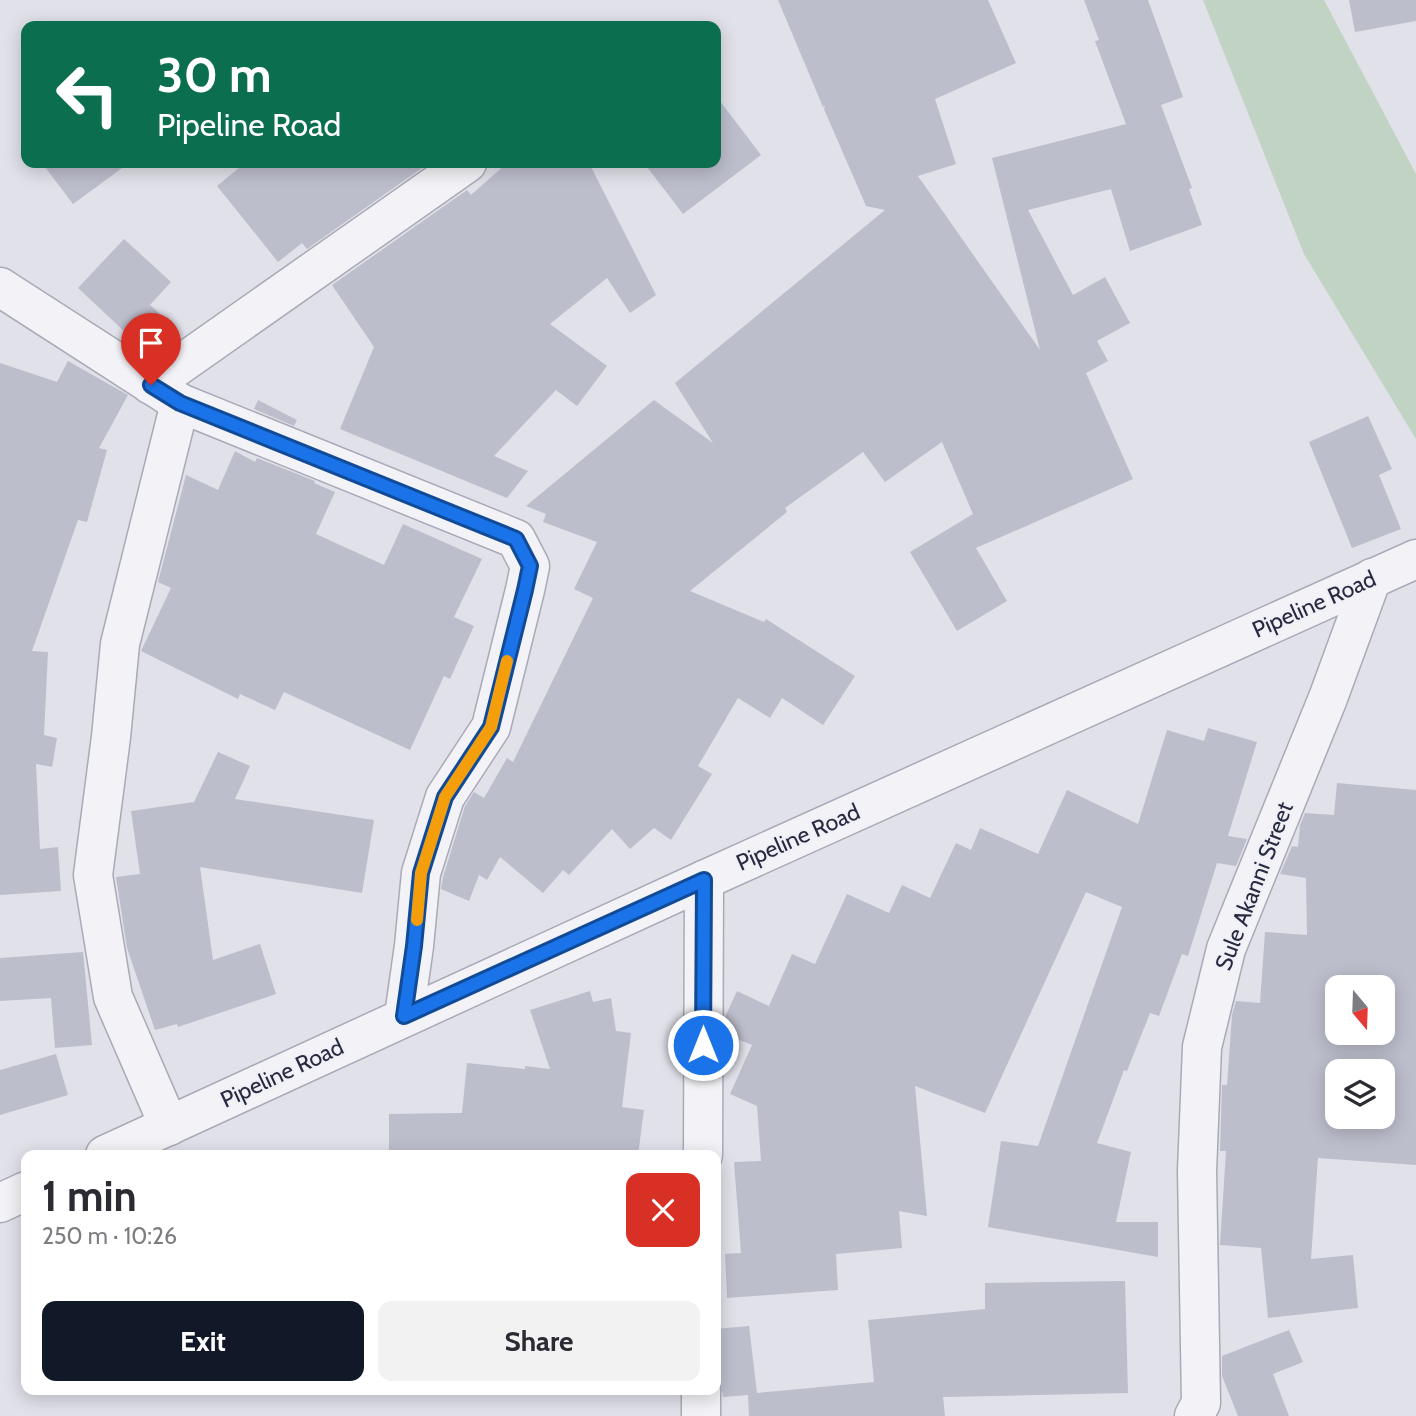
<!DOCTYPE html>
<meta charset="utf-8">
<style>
:root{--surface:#fff;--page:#f2f2f3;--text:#2b2b33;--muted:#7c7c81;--accent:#111827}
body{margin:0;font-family:Cabin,sans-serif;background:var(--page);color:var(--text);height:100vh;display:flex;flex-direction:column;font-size:26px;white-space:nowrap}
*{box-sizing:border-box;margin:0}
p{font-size:23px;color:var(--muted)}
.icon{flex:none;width:38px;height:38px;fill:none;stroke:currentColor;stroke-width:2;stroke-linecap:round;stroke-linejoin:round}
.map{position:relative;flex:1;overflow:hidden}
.panel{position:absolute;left:21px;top:1150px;width:700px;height:245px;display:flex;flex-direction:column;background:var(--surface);border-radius:14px;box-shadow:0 4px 18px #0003}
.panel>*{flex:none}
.guide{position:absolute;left:21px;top:21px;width:700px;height:147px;border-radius:14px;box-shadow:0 4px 18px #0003;background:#0b6e4f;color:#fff;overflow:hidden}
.needle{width:46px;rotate:161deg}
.tools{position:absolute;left:1325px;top:975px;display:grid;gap:14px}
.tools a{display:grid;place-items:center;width:70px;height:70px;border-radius:14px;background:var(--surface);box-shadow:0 4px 18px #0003;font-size:35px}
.pin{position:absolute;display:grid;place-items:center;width:60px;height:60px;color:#fff;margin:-72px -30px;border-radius:50% 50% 50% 0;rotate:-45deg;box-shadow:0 0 7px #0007}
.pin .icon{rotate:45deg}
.me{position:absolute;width:77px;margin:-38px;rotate:0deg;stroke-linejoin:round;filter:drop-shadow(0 0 5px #0008)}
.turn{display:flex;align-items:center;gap:24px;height:147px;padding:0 21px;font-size:32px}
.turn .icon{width:91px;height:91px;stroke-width:2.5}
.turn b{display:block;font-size:49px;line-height:60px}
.round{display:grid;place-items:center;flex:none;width:74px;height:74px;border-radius:14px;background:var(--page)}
.head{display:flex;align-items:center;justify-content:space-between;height:119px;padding:0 21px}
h1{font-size:42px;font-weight:800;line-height:52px}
.button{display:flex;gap:14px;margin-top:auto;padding:14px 21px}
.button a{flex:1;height:80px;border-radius:14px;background:var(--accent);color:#fff;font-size:28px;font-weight:800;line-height:80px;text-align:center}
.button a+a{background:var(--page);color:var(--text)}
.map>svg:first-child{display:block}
.green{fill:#c1d3c2}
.building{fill:#bdbecc;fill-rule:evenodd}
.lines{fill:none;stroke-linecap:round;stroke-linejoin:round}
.minor-casing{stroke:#a9aab7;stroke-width:41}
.minor{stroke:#f3f3f7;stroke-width:38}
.route-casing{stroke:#114b97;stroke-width:18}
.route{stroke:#1a73e8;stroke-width:12}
.slow{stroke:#f59e0b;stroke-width:12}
.labels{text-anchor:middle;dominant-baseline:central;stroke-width:5;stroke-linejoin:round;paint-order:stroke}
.street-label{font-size:23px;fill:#292a41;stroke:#f0f1f7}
</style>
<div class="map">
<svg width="1416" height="1416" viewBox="0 0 1416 1416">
<rect width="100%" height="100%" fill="#e0e1e9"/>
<path class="green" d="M1203,0H1324L1416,174V439L1304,254Z"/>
<g class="building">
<path d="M778,0H988L1016,63L935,99L956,164L918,176L1040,350L992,158L1126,124L1095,41L1099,40L1084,0H1148L1183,97L1161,105L1192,188L1189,189L1202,225L1130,251L1111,189L1028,210L1073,295L1105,277L1130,323L1097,341L1108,361L1086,373L1133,479L976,548L1007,601L957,631L910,552L973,514L942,442L885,482L863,452L785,508L787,512L690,591L764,622L766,619L855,676L823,725L782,698L770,718L738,698L698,766L712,774L671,840L654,828L630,849L612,829L569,875L563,870L543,893L500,857L487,880L479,875L469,901L441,889L443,877L465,806L474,792L484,798L507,758L513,762L593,598L574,589L597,542L543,522L546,514L526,506L654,400L713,443L675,383L885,210L866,206L824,109L825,106L823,107Z"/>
<path d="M1349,0H1416V21L1355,32Z"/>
<path d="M716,96L761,155L683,214L644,163H716Z"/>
<path d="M42,163H129L73,204Z"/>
<path d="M245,163H429L307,249L302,243L278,262L217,186Z"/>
<path d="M507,163H589L656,295L630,313L607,278L550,324L607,366L577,406L556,390L494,456L528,471L507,498L340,429L374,347L332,285L467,190L471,195Z"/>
<path d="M124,239L171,282L150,305L167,320L141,347L78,288Z"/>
<path d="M68,361L128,395L99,448L107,450L87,522L78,520L32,651L48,652L44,735L57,738L52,767L36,764L40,849L58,847L61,891L0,895V363L57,382Z"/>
<path d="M258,400L297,420L294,426L254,409Z"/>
<path d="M1368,416L1392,469L1379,475L1401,529L1352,548L1309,442Z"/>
<path d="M235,451L255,462L257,458L315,481L314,483L335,492L316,534L384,565L403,524L482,559L454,617L474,626L450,679L444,676L410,750L284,692L275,710L240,694L238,699L141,651L171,588L158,582L186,475L218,490Z"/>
<path d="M1208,728L1257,742L1228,836L1247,839L1236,866L1217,863L1188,956L1182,954L1159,1016L1150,1013L1127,1071L1124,1070L1097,1143L1131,1152L1116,1222H1158V1257L988,1227L1001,1141L1038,1146L1122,907L1086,892L985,1113L915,1086L927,1216L899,1211L902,1248L836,1254L838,1290L727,1298L725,1254L741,1253L734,1162L761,1161L757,1106L730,1094L752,1045L725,1034V1017L737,991L769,1006L792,954L815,964L847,894L889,913L902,885L930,898L956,843L971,850L980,828L1038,854L1067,790L1138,824L1167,730L1204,741Z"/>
<path d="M218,752L250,766L235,799L374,820L362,893L200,867L213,960L260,944L276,994L178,1027L177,1024L155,1030L127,948L116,877L140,874L131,811L194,802Z"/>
<path d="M1337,783L1416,790V1165L1318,1158L1311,1259L1353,1255L1358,1308L1268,1318L1261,1248L1220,1245L1226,1151H1220L1222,1085H1227L1232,1015L1236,1001L1260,1003L1265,932L1307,935L1306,878L1280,874L1292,846L1298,847L1300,825L1305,813L1334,815ZM1337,987H1382V1032H1337ZM1337,1071H1382V1116H1337Z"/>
<path d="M83,952L92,1045L55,1048L51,998L0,1001V958Z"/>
<path d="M590,991L593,1002L611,998L616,1031L631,1033L622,1107L644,1110L638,1155H471V1151L389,1152V1114L462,1113L467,1063L525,1069V1066L550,1069L530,1010Z"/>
<path d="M56,1054L68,1095L0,1115V1070Z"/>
<path d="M1125,1281L1128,1393L943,1397L945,1416H749L748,1395L723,1397L720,1380L716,1375V1329L749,1326L757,1393L874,1382L868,1320L985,1309V1283Z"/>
<path d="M1289,1330L1303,1362L1273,1374L1289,1416H1238L1222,1376V1356Z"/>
</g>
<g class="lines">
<g class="minor-casing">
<g id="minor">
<path d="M0,287L180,403L516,539L530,566L525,590L491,727L445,797L421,873L414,946L404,1016"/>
<path d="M151,385L467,163"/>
<path d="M169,1126L113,997L93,875L111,737L120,644L180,403"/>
<path d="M105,1155L704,880L1416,559"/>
<path d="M703,1155L704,880"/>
<path d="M0,1203L26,1191"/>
<path d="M701,1416V1390"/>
<path d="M1194,1416L1201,1403L1197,1171L1202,1047L1226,949L1328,698L1372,578"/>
</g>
</g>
<use href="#minor" class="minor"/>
</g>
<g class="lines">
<g class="route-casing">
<path id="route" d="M151,385L180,403L516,539L530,566L525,590L491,727L445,797L421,873L414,946L404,1016L704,880L703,1045"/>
</g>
<use href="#route" class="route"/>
<path class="slow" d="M417,920L421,873L445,797L491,727L507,661"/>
</g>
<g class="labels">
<g class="street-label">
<text transform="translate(1314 604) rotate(-24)">Pipeline Road</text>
<text transform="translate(798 837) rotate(-24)">Pipeline Road</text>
<text transform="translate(1254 886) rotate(-69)">Sule Akanni Street</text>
<text transform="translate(282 1073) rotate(-25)">Pipeline Road</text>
</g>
</g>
</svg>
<div class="tools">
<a><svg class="needle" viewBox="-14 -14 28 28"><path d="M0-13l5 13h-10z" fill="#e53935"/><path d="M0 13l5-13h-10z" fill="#7c7c81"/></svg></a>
<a><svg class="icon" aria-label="layers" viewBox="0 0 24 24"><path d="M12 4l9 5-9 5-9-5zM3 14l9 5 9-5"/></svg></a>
</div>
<div class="pin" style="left:151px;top:385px;background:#d93025"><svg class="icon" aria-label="arrive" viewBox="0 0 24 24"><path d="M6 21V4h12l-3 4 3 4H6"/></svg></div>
<svg class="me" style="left:703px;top:1045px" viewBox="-20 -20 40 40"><circle r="17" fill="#1a73e8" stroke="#fff" stroke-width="3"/><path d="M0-11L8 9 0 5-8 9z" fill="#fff"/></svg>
<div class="guide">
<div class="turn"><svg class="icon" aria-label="left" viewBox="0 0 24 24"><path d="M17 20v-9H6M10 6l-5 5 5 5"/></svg><div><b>30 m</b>Pipeline Road</div></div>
</div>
<section class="panel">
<div class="head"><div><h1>1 min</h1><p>250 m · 10:26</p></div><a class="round" style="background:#d93025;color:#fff"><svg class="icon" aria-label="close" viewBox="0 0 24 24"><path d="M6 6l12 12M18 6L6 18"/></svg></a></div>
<div class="button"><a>Exit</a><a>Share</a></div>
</section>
</div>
